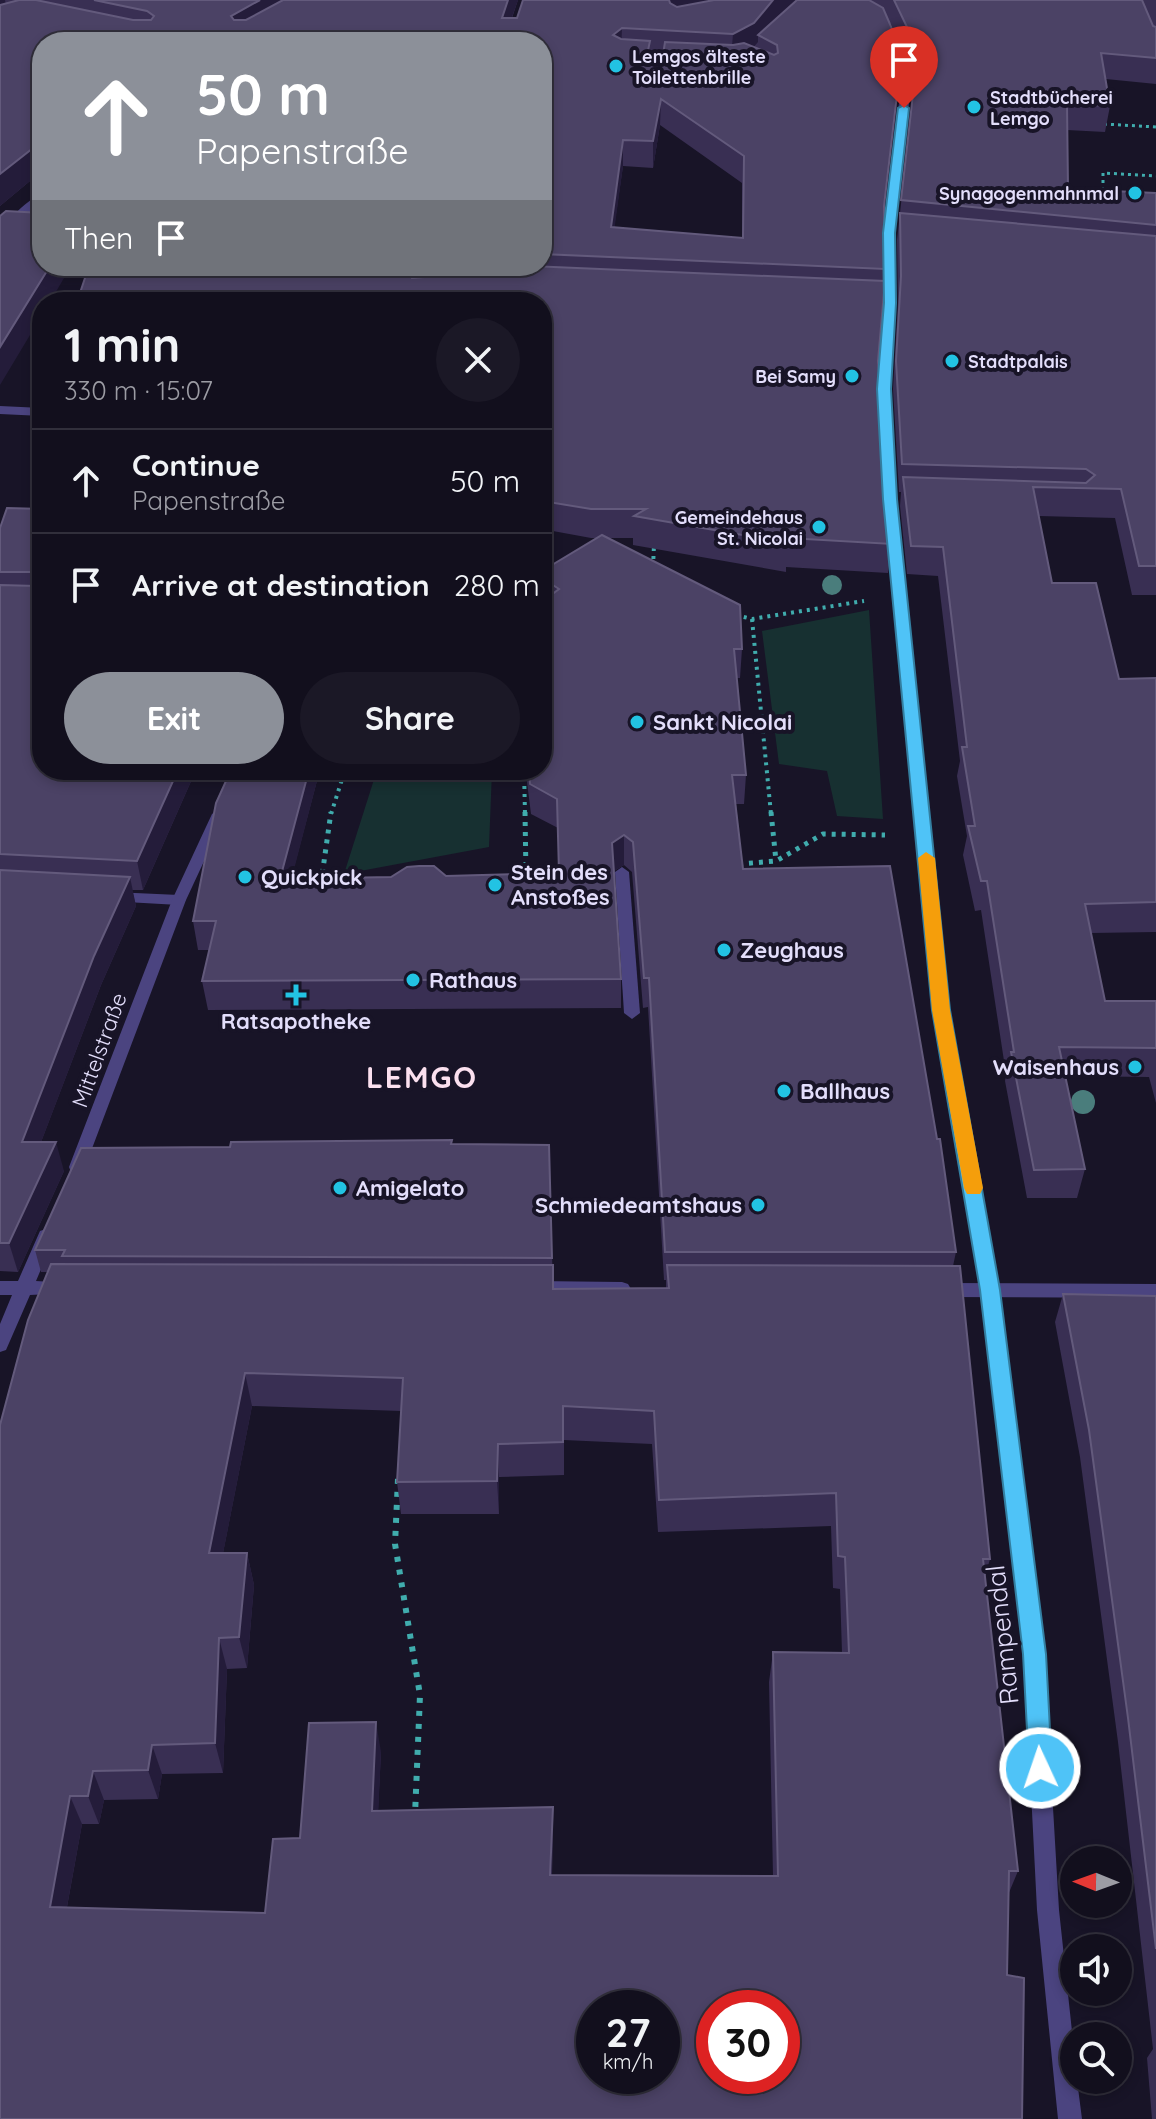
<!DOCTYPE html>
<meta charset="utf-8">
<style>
:root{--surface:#120f1d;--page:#1b1826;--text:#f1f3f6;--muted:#9c9ca4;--line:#312f3b;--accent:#8c9099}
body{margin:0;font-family:Quicksand,sans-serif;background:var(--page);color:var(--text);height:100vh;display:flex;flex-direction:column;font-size:30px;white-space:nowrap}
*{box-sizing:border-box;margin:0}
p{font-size:26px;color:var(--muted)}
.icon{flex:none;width:44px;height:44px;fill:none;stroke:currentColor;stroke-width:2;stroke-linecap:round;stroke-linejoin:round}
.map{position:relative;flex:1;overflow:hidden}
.details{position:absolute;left:32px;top:292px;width:520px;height:488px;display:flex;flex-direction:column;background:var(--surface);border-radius:32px;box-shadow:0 4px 12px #0003,0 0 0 2px var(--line)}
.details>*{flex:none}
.banner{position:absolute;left:32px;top:32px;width:520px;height:244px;border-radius:32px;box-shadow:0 4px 12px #0003,0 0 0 2px var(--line);background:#8c9099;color:#fff;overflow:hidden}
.needle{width:52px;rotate:271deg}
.buttons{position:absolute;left:1060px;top:1846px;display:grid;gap:16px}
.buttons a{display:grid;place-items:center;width:72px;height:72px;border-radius:50%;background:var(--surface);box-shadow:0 4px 12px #0003,0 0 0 2px var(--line);font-size:40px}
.speed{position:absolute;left:576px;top:1990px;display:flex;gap:16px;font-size:40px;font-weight:700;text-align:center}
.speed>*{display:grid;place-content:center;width:104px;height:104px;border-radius:50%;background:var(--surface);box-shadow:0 4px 12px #0003,0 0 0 2px var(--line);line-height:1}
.speed small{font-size:20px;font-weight:400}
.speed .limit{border:12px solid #d22;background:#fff;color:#111}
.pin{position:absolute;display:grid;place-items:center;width:68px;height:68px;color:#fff;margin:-82px -34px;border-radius:50% 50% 50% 0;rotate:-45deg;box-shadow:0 0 8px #0007}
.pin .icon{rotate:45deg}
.me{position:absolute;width:88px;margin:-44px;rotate:357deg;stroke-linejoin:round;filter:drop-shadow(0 0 6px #0008)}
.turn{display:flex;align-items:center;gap:28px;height:168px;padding:0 32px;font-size:36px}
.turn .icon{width:104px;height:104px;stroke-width:2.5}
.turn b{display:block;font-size:56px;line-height:68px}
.then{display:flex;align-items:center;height:76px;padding:0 32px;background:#0003;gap:16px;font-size:30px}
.round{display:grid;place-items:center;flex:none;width:84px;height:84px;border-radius:42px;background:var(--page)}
.headline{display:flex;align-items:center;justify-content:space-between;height:136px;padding:0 32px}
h1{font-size:48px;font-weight:800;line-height:60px}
.button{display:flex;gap:16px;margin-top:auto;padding:16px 32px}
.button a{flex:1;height:92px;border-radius:48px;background:var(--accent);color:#fff;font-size:32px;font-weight:800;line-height:92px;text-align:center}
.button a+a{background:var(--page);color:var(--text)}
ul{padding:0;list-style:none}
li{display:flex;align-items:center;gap:24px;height:104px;padding:0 32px;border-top:2px solid var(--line)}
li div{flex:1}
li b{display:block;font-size:30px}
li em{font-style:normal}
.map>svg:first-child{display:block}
.green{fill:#173031}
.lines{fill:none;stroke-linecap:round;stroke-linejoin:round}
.path-far3{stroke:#40acad;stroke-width:3;stroke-dasharray:3 4;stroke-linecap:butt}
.path-far2{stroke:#40acad;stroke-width:4;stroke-dasharray:3 5;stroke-linecap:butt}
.path-far1{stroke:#40acad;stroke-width:5;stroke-dasharray:4 6;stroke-linecap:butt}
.path{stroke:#40acad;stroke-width:6;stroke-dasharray:5 8;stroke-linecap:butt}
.service{fill:#4b4480;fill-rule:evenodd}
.pedestrian{fill:#4b4480;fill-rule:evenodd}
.minor{fill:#4b4480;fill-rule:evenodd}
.tree{fill:#4a7d7c}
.wall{fill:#392f53;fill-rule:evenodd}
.shaded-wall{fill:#241c3a}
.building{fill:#4b4265;stroke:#635a7c;stroke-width:2;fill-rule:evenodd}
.route{fill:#4fc3f7;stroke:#337fa1;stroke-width:2}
.slow{fill:#f59e0b}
.poi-dot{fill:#22c3e3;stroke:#181427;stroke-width:3}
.labels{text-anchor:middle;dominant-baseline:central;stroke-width:8;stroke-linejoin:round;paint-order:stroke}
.far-poi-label{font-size:18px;font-weight:bold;fill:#e3defb;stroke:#181427;text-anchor:start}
.poi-label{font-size:22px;font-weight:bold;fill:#e3defb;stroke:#181427;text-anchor:start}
.street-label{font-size:22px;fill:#e3defb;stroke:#181427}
.near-street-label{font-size:26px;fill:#e3defb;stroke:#181427}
.district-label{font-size:30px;font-weight:bold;letter-spacing:2px;fill:#fbe0ef;stroke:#181427}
</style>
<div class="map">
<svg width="1156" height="2119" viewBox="0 0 1156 2119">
<rect width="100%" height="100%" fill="#181427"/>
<g class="green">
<path d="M869,610L883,819L837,816L827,771L779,764L762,631Z"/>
<path d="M377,770H492L489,847L344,874Z"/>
</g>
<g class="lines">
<g class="path-far3">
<path d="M1104,124L1156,127"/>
<path d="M1103,197V173L1156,176"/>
</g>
<g class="path-far2">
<path d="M653,567L654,545"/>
<path d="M736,615L752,619L864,601"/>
<path d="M752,619L771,814"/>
<path d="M524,770L525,814"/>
<path d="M331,814L345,770"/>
</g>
<g class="path-far1">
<path d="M525,812L526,876"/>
<path d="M771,812L776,861"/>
<path d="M739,864L776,861L823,834L885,835"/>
<path d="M321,883L331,812"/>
</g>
<path class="path" d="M398,1479L395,1544L420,1695L415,1815"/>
<g class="service">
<path d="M0,406L42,408V416L0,414Z"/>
<path d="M622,867L629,872L640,1013L632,1019L624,1013L615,872Z"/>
<path d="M113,892L179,895L186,900L179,905L108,901L106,897Z"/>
</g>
<g class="pedestrian">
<path d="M219,809L226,814L186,900L85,1167L83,1172H71L69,1167L172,900L212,814Z"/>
<path d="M46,1229L52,1231L55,1236L36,1281L68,1283L71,1288L68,1293L30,1295L6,1350L0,1352V1324L12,1295H0V1281H18L40,1231Z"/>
<path d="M534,1281L622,1282L628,1284L631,1289L628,1294L622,1296L534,1295L528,1293L525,1288L528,1283Z"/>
<path d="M942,1283L1156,1284V1298L942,1297L936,1295L933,1290L936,1285Z"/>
</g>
<g class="minor">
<path d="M892,39L897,42L912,77L894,233L895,303L890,389L896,499L949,1010L999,1290L1044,1654L1059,1910L1074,2050V2080H1077L1082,2119H1058L1037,1910L1024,1654L981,1290L933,1010L884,499L878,389L885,303L884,233L902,77L887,42Z"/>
<path d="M42,193V202L21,221L4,243L0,244C0,224 25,202 42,193Z"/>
</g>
</g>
<g class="tree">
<circle cx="832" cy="585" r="10"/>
<circle cx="1083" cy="1102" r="12"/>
</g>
<g class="wall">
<path d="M0,0H518L512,18H517L523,0H1156V84L1106,79L1110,106L1105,132L1067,130L1068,189L1156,193V595H1132L1115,518L1039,516L1052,583L1119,679L1156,678V932L1091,933L1105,1001H1156V1103L1149,1077L1065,1076L1085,1169L1077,1198H1027L1005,1081L1006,1074L981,910L975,911L963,855L967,836L957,776L960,761L938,576L907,574L900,506L901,492H899L893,389L898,303L897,240L915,76L891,24L890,23L884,207L885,269L878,361L892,544L888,573L786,567V572L633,545V538H606L742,649L740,678H737L746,775L744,804H736L743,869L956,1252L953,1266L990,1559L985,1577L1018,1871L1008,1895L0,2119L47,1272H41L35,1250L452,1144L549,1145L553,1289L666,1288V1280H664L648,1007L643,1008L632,872L624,865L614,871L621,979V1008L208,1010L202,981L209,950H198L193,921L231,770H321L318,777L291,879L559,873L558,828L531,814L526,774V770H542V571L598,538H591L542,529V302L89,266H425L421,277L542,266V42H42V171L0,206ZM650,55H662L653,60L649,57ZM660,125L742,183V238L614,228L623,166L653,168ZM252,1406L401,1411L397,1482L401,1514H499V1477L564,1475V1440L652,1444L658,1532L831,1526L833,1588L840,1589L842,1653L773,1652L769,1682L773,1876L552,1875L553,1835V1807L378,1811L381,1752L300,1838L265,1913L67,1907L82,1824H99L104,1800L158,1799L162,1774L223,1773L227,1669L247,1668L254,1585L247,1553H223Z"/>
<path d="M0,528L196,770L143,890H132L136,906L101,985L41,1142L64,1171L18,1272L0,1271Z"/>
<path d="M1063,1294L1156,1296V2119H1152L1147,2058L1153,2049L1118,1742L1080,1457L1055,1322Z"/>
</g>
<g class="shaded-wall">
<path d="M0,0H5L9,19L0,21Z"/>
<path d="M260,0H308L234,41L231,16Z"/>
<path d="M508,0H518L503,42L502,18Z"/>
<path d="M669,0H834L758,35V42L752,49L731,59L733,34L668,24Z"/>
<path d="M622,28L621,53L613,35Z"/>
<path d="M661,99L660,125L653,168V141Z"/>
<path d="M623,140V166L611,254V227Z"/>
<path d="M42,141V171L0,206V174Z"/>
<path d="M50,266H71L50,302H42V315L0,385V347Z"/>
<path d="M413,266H425L411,301L410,273Z"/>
<path d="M178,770H196L143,890L137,861Z"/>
<path d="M309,770H321L318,777L284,908L280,879Z"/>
<path d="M624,835V865L612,872V843Z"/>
<path d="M130,877L136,906L101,985L30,1171L22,1142L94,956Z"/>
<path d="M56,1142L64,1171L18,1272L9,1243Z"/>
<path d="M245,1373L252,1406L217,1584L209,1553Z"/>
<path d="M498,1444L499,1477V1514L497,1481Z"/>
<path d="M247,1553L254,1585L247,1668L239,1637Z"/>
<path d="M219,1638L227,1669L223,1773L215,1743Z"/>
<path d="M376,1722L381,1752L377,1840L372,1811Z"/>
<path d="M152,1745L162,1774L158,1799L148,1770Z"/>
<path d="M93,1771L104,1800L99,1824L88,1796Z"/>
<path d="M70,1796L82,1824L62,1934L50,1907Z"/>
<path d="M553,1807V1835L550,1902V1875Z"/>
</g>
<g class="building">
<path d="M19,0H36L133,20H151L154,16L147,11L94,0H260L231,16L234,20H246L283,0H508L502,18H517L523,0H669L670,3L677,7L714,0H773L754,23L733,34L622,28L613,35L621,39L650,41L647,55L653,60L663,55L665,42L733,45L744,43L774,55L778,53L777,45L758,35L797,0H869L883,8L902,52L884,206L885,269L542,254V42H42V141L0,174V5ZM661,99L744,156L743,238L611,227L623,140L653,141Z"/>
<path d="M894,0H1142L1153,26L1156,27V58L1101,53L1110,106L1067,104L1068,189L1156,193V225L901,200L918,50Z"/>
<path d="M6,211L42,213V266H50L0,347V216Z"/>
<path d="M900,213L1156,236V566H1139L1121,489L1033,487L1052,583H1096L1119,679L1156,678V902L1085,904L1105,1001H1156V1048L1059,1047L1085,1169L1034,1170L1011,1052H1014L987,881H981L968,826H975L962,747H967L943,547L911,546L903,477L1086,483L1095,475L1086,469L902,464L896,361L901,276Z"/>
<path d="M89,266H413L410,273L412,278L424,277L429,266H530L885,281L878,361L892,544L788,538V543L634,516L646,509H591L542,501V302H77Z"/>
<path d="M7,508L42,509V770H178L137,861L0,854V585L36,586L39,575L36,572H0V528Z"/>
<path d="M602,535L740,605L742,649H734L746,775H732L743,869L890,866L937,1139H940L956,1252H665L649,978H644L633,842L624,835L612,843L621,979L202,981L216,921H193L216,803L231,770H309L280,879L391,877L407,867L419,866H434L446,876L559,873L557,799L530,784L529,770H542V745H548L542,724V602L559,589L542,578V571Z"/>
<path d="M0,870L130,877L94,956L22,1142H56L9,1243H0Z"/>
<path d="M452,1140L451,1144L549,1145L552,1258L62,1256L65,1250H35L81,1148L230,1147L231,1142Z"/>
<path d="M51,1264L553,1265V1289L669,1288L667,1265L960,1266L990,1559H983L1018,1871H1009L1007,1975L1024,1978L1022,2119H0V1425L28,1320ZM245,1373L403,1378L397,1482L497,1481L498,1444L563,1442V1406L654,1411L659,1500L836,1493L838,1556L845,1557L849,1653L773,1652L778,1876L550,1875L553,1807L372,1811L376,1722L309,1723L300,1838L273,1839L265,1913L50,1907L70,1796H88L93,1771L148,1770L152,1745L215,1743L219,1638L239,1637L247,1553H209ZM594,2008H662V2076H594ZM714,2008H782V2076H714Z"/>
<path d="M1063,1294L1156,1296V1949L1128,1718L1089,1430Z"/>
</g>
<path class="route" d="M904,105L909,108L895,233L896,303L891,389L897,499L950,1010L1000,1290L1046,1654L1052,1768L1049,1776L1040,1779L1032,1776L1029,1768L1023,1654L980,1290L932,1010L883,499L877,389L884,303L883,233L898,108Z"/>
<path class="slow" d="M926,852L935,858L950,1010L983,1188L980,1194H967L964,1188L932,1010L918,858Z"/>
<g class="poi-dot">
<circle cx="616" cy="66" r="8"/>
<circle cx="974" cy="107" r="8"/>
<circle cx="1135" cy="193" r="8"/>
<circle cx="952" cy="361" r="8"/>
<circle cx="852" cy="376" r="8"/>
<circle cx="819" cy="527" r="8"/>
<circle cx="637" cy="722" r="8"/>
<circle cx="245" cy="877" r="8"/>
<circle cx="495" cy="885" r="8"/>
<circle cx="724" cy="950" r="8"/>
<circle cx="413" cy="980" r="8"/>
<path d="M292 983h8v8h8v8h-8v8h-8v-8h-8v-8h8z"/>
<circle cx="1135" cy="1067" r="8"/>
<circle cx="784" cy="1091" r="8"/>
<circle cx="340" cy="1188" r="8"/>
<circle cx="758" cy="1205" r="8"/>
</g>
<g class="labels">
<g class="far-poi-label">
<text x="632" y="56">Lemgos älteste<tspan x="632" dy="21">Toilettenbrille</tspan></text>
<text x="990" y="97">Stadtbücherei<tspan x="990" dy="21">Lemgo</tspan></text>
<text x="1119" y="193" text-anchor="end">Synagogenmahnmal</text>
<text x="968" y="361">Stadtpalais</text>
<text x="836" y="376" text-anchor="end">Bei Samy</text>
<text x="803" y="517" text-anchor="end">Gemeindehaus<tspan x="803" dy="21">St. Nicolai</tspan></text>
</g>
<g class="poi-label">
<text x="653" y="722">Sankt Nicolai</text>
<text x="511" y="872">Stein des<tspan x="511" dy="25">Anstoßes</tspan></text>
<text x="261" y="877">Quickpick</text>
<text x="740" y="950">Zeughaus</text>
<text x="429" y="980">Rathaus</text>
<text x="296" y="1021" text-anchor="middle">Ratsapotheke</text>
<text x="1119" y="1067" text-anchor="end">Waisenhaus</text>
<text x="800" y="1091">Ballhaus</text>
<text x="356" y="1188">Amigelato</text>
<text x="742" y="1205" text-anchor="end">Schmiedeamtshaus</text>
</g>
<g class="street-label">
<text transform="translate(99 1050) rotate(-70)">Mittelstraße</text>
</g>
<g class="near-street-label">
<text transform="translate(1002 1635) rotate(-96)">Rampendal</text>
</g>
<g class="district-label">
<text x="422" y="1077">LEMGO</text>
</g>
</g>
</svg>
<div class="buttons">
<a><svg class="needle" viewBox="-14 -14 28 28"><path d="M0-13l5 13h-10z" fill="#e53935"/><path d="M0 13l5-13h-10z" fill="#9c9ca4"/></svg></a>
<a><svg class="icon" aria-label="sound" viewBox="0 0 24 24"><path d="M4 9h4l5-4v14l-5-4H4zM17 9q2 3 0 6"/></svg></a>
<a><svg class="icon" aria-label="search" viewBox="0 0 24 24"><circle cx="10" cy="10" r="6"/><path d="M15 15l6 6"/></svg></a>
</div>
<div class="speed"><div>27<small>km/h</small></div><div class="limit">30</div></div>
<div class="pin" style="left:904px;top:108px;background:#d93025"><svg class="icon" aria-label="arrive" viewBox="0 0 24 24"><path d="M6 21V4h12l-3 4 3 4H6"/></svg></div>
<svg class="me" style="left:1040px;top:1768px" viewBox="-20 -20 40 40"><circle r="17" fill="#4fc3f7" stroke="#fff" stroke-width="3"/><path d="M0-11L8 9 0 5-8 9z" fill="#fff"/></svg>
<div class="banner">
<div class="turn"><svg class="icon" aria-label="ahead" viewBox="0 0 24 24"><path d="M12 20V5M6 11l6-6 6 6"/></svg><div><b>50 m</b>Papenstraße</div></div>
<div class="then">Then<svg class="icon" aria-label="arrive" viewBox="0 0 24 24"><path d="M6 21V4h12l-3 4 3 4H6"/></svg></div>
</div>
<section class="details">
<div class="headline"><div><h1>1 min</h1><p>330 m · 15:07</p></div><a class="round"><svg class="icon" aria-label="close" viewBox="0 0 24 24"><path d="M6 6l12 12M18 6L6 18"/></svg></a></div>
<ul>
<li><svg class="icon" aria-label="ahead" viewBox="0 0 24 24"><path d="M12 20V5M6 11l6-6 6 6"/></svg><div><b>Continue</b><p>Papenstraße</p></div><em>50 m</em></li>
<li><svg class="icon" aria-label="arrive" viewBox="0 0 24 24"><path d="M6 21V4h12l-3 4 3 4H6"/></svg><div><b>Arrive at destination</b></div><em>280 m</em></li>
</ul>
<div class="button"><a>Exit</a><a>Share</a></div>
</section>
</div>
